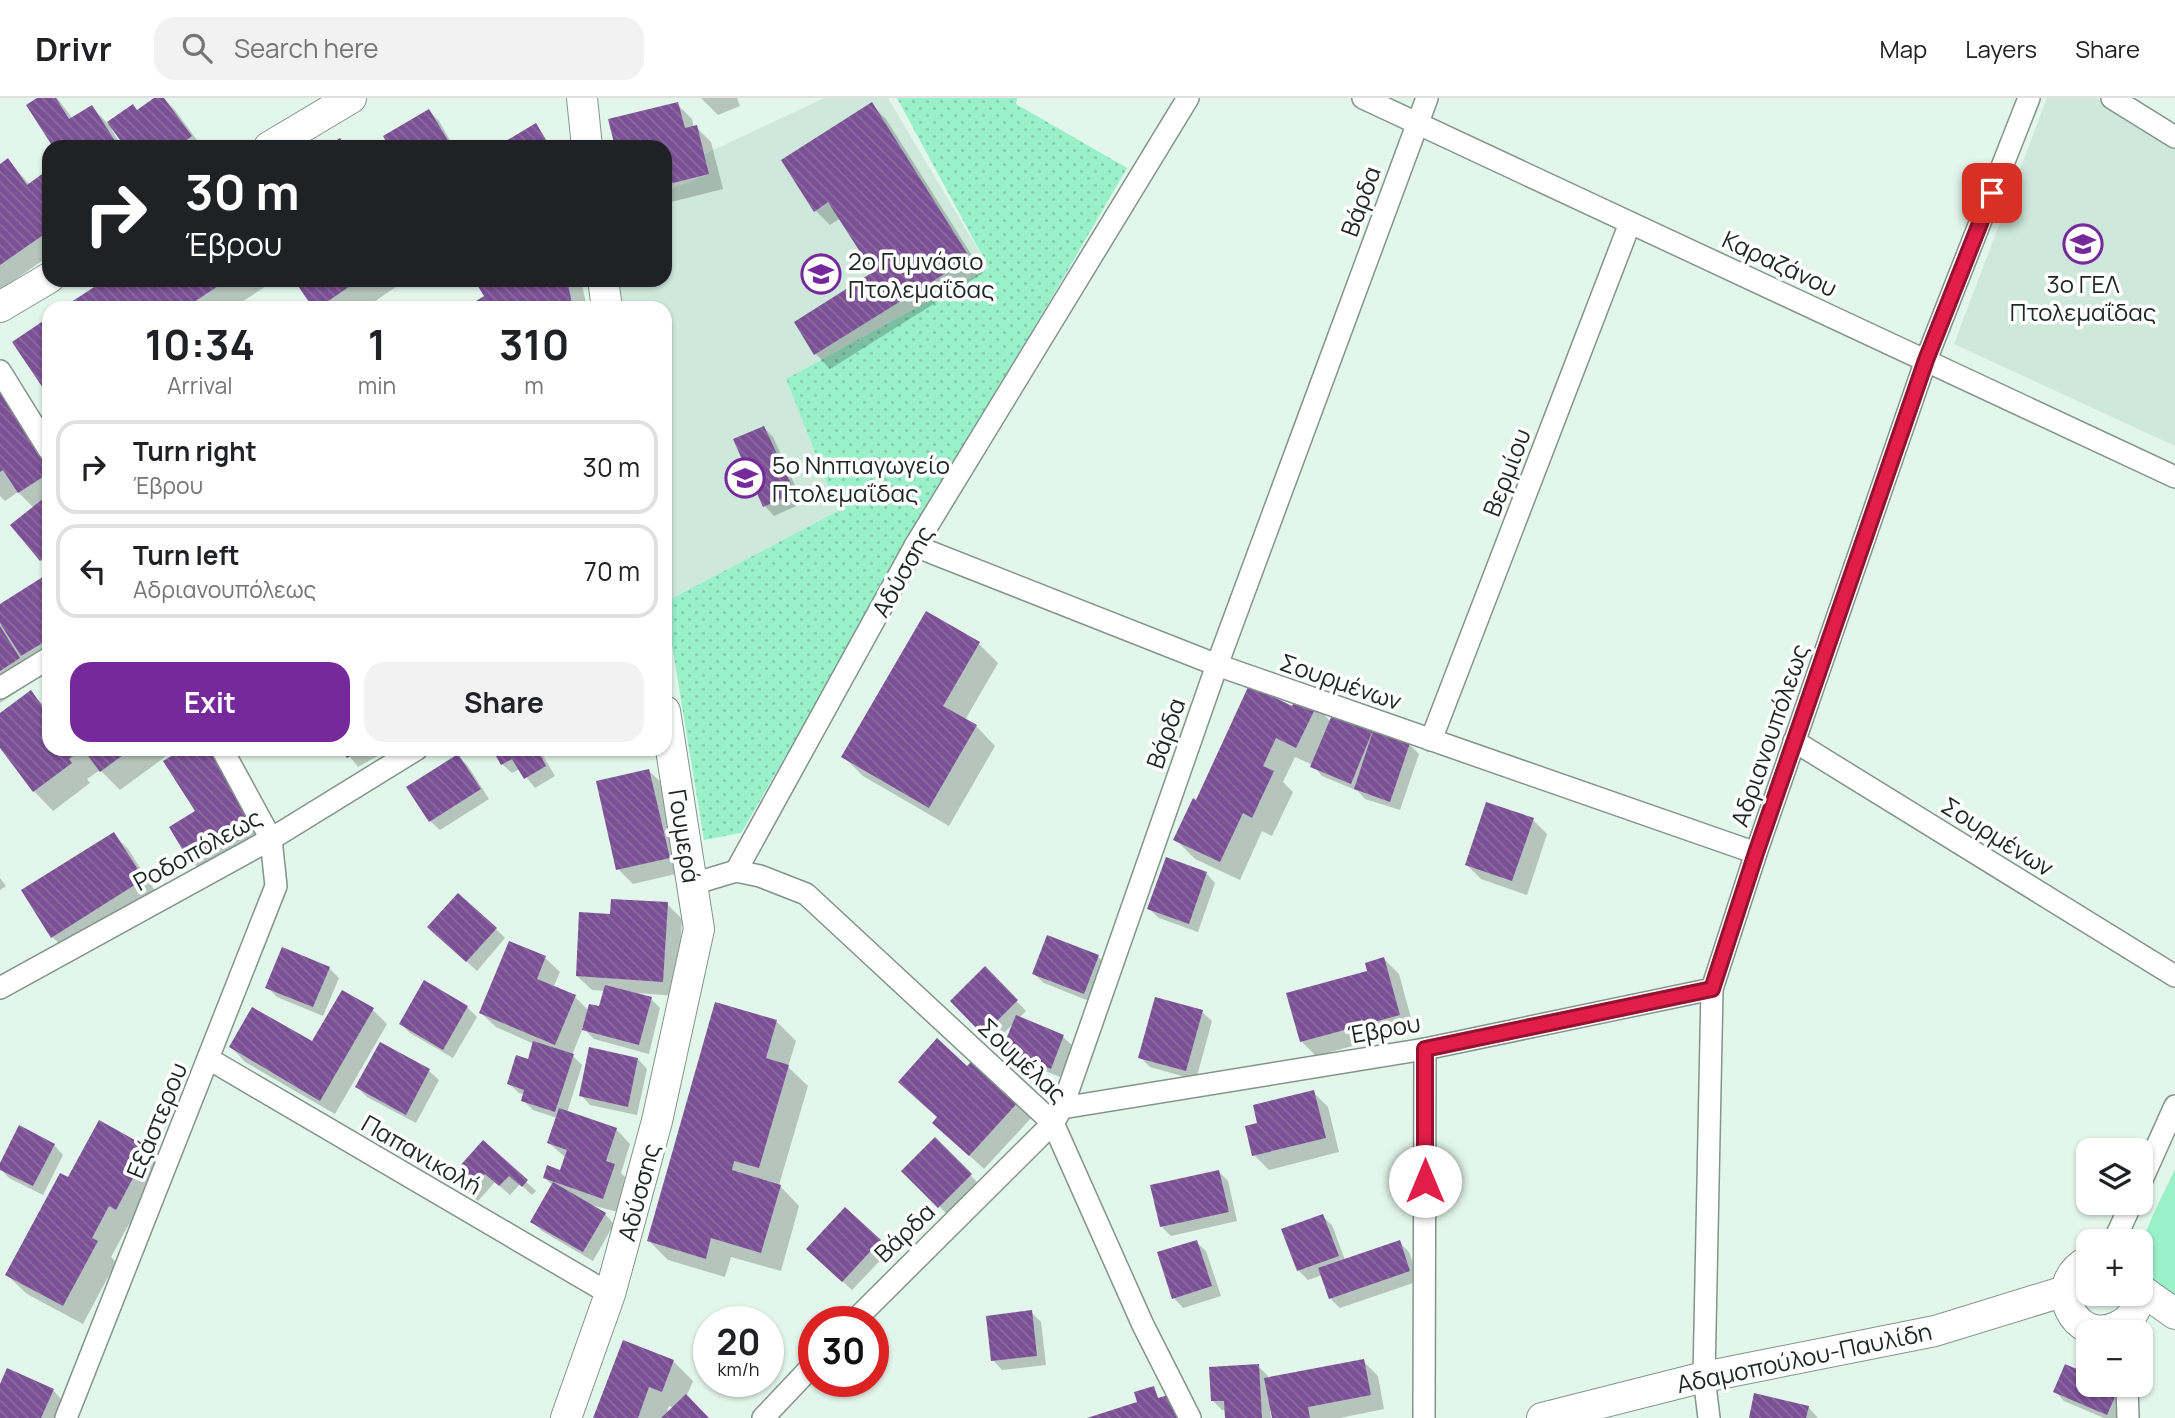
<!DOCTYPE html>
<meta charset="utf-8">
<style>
:root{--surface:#fff;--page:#f2f2f2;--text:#202124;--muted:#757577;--line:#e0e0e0;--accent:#76299b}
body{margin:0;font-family:Manrope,sans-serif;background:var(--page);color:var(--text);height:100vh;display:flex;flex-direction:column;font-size:26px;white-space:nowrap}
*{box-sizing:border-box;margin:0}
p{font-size:23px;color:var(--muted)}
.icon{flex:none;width:38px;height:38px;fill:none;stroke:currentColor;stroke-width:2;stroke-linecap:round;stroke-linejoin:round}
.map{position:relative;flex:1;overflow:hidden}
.panel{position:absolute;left:42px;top:203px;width:630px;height:455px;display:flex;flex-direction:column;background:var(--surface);border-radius:21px;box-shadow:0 2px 5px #0004}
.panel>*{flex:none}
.guide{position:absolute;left:42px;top:42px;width:630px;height:147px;border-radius:21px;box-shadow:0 2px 5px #0004;background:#202124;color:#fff;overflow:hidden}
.buttons{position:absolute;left:2076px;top:1040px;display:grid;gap:14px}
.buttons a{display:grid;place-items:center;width:77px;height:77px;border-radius:14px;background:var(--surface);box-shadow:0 2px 5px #0004;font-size:35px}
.speed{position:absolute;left:693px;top:1208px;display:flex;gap:14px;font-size:35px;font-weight:700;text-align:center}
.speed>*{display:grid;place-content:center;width:91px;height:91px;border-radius:50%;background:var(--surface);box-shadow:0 2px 5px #0004;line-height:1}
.speed small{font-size:18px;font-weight:400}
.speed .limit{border:10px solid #d22;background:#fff;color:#111}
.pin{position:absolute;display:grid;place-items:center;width:60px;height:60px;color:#fff;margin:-30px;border-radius:14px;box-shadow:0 4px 10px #0006}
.me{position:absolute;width:77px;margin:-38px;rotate:0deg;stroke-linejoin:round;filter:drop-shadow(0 0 5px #0008)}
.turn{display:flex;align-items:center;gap:24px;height:147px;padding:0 28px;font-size:32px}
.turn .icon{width:91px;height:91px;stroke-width:2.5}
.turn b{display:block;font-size:49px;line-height:60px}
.eta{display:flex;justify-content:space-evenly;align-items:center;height:119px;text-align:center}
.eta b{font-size:42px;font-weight:700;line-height:49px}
.primary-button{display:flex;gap:14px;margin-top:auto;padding:14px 28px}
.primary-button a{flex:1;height:80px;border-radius:21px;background:var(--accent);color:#fff;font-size:28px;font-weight:700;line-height:80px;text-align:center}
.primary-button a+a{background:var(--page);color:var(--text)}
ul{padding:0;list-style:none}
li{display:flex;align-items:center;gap:21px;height:94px;margin:0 14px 10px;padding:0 14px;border:4px solid var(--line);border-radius:21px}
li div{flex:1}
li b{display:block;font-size:26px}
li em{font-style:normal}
header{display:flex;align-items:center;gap:42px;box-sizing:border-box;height:98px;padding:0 35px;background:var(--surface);border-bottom:2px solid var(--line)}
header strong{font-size:33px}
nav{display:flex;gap:38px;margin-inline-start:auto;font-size:24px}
.search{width:490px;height:63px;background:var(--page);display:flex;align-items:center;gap:18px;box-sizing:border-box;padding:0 24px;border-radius:21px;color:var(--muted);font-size:26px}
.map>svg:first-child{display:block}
.built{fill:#cee9dc}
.grass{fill:url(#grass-dots)}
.garden{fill:#99f0c9}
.shadow{fill:#0003;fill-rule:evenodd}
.building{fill:url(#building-back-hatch)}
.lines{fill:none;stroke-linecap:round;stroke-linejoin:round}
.street-casing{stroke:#83948c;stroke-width:24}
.secondary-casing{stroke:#83948c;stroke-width:32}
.street{stroke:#fff;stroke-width:21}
.secondary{stroke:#fff;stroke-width:30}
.route-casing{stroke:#92132f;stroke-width:18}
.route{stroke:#e11d48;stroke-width:12}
.labels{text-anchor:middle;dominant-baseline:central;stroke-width:7;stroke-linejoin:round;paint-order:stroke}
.street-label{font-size:24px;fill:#1f2623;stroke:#fff}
.poi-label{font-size:24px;fill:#1f2623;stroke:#fff;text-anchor:start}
</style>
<header>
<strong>Drivr</strong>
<div class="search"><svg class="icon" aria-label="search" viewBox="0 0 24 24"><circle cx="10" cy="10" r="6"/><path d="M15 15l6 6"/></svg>Search here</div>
<nav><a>Map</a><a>Layers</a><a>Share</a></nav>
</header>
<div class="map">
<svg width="2175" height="1320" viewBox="0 0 2175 1320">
<defs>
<pattern id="grass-dots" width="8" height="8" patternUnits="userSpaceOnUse" patternTransform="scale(1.75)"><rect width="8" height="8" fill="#99f0c9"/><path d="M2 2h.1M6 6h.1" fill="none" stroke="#83ceac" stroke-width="1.8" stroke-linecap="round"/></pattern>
<pattern id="building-back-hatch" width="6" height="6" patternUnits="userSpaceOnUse" patternTransform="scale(1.75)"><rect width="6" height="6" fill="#7b5095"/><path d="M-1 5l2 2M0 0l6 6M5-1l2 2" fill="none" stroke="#8b6c9f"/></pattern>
</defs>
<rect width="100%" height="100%" fill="#e3f6ec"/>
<g class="built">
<path d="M824,0H888L989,170L786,281L838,413L665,504V210H621L617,182H665V93L709,76L705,56Z"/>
<path d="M2047,0H2096L2175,47V348L1954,246Z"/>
</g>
<path class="grass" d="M897,0H1017L1016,6L1127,70L741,735L704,742L665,504L838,413L786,281L989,170Z"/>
<path class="garden" d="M2175,1071V1203C2160,1194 2145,1181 2140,1163C2136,1145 2167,1090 2175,1071Z"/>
<g class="shadow">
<path d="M40,0H57L73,21L92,9L108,26L132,8L138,13L157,0H163L175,12L202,49H128L114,31L112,32L122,49H55Z"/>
<path d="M701,0H737L740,8L718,17Z"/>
<path d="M677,6L692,21L694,30L696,29L711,44L723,91L667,105L665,103V49H617Z"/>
<path d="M872,7L886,21L983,175L830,271L816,256L796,224L875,175L841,120L830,127L815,112Z"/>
<path d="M429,13L439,23L454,49H391Z"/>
<path d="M536,27L552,49H499Z"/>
<path d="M8,62L30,87L49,74V158L0,192V68Z"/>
<path d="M108,182H275L233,210H66Z"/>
<path d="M296,182H406L365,210H315Z"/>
<path d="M476,182H581L587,210H468L486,199Z"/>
<path d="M0,276L49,352V470L13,427L34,410L18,394L5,403L0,398Z"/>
<path d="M764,330L773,339L803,405L774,418L765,408Z"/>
<path d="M49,477V564L34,573L38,580L0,605V526L4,528L0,522V508Z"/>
<path d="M926,515L979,546L998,565L965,622L976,628L995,648L949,728L863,678L844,659Z"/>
<path d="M31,595L45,609L49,606V651H176L120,692L100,672L87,681L90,685L53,713L34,693L0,647V617Z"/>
<path d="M1316,608L1331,624L1374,628L1384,638L1409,646L1419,656L1400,712L1365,701L1358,693L1322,678L1313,667L1295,659L1283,684L1293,694L1272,738L1262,733L1240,782L1195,761L1175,741L1197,704L1293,610Z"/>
<path d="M186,651H212L270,741L207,779L193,765L197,713Z"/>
<path d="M344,651H390L358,669Z"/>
<path d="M494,651H539L555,678L535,690L520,671L512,675L502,666Z"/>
<path d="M458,658L468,668L489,701L440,732L430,723Z"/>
<path d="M649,673L664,687L684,774L633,786L618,771Z"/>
<path d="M1533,722L1547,736L1527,797L1481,781L1467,767Z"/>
<path d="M113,736L128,751L157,796L67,853L52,839Z"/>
<path d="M1206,775L1215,785L1198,834L1159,820L1149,811Z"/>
<path d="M0,780L6,788L0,792Z"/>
<path d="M667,806L682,821L677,898L637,895L651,901L660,910L649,956L594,941L583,930L572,957L582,967L567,1015L616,1031L630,1046L621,1075L628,1082L618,1114L587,1106L605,1116L614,1126L593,1163L542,1133L532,1124L553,1088L545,1080L561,1074L566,1060L549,1045L557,1020L533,1012L523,1002L525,997L519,995L509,986L529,963L534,946L496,929L481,915L545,860L560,874L553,890L575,899L589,913L601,910L605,893L592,892L577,878L612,818Z"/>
<path d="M496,831L505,840L477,873L439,838Z"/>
<path d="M1098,859L1108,868L1094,905L1044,885L1034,876Z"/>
<path d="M1384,861L1399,876L1414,931L1316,958L1301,943Z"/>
<path d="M329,870L339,880L323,918L277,899L267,889Z"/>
<path d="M985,870L1026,913L1019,920L1063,939L1073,948L1060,979L1014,960L1004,950L1015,924L994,945L952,903Z"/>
<path d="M424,884L467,909L477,919L453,960L410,935L401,926Z"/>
<path d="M373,912L387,926L335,1016L245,964L231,949L313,946Z"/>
<path d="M1202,914L1212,923L1196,982L1150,969L1140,959Z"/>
<path d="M776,923L796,943L788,969L808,988L779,1087L799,1108L781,1173L731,1159L725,1179L668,1162L649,1143Z"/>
<path d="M638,961L647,971L637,1017L590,1007L581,997Z"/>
<path d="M974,963L1033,1018L984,1071L949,1039L968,970Z"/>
<path d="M429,973L439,982L416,1025L367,999L357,989Z"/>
<path d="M1313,994L1328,1009L1339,1054L1269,1072L1254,1057L1259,1026Z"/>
<path d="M935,1042L980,1087L949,1118L904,1073Z"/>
<path d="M483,1044L536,1093L532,1097L520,1086L510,1097L495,1084L478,1103L461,1088Z"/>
<path d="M54,1047L63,1057L43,1097L9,1080L0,1070Z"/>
<path d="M148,1051L168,1070L136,1130L129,1126L111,1159L116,1164L83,1226L27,1196L7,1177L68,1082Z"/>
<path d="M1219,1074L1228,1083L1237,1123L1171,1138L1161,1128Z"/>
<path d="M1322,1118L1332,1127L1345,1162L1399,1144L1409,1154L1419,1183L1340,1210L1330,1200L1322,1177L1308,1182L1299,1173L1283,1132Z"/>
<path d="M880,1143L890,1152L852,1192L818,1161Z"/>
<path d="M1196,1144L1206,1153L1221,1198L1183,1210L1174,1200Z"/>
<path d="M1031,1214L1041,1224L1046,1267L1002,1272L993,1262Z"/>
<path d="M673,1263L693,1283L686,1299L707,1320H595ZM669,1308L674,1310L665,1319Z"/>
<path d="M1363,1263L1378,1278L1384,1311L1340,1320H1274L1272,1313H1270L1271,1320H1226V1312H1222L1213,1303L1258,1268L1268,1278V1281Z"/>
<path d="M2088,1286L2118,1291L2119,1320H2104L2064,1303L2055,1293Z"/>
<path d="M0,1290L53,1292L62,1302L54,1320H0Z"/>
<path d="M1808,1309L1818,1320H1751Z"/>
</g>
<g class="building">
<path d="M37,0H56L69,21L92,7L119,49H53L26,7Z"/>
<path d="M154,0H164L192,38L177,49H125L107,24L133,6L137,12Z"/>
<path d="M678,4L685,30L697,27L709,76L665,87V49H615L608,21Z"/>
<path d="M872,4L970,160L814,257L794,224L873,174L828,104L814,114L781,62Z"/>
<path d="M429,11L452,49H389L383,38Z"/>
<path d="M536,25L550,49H496Z"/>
<path d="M340,40L346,49H326Z"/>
<path d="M8,60L27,87L49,71V133L0,167V66Z"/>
<path d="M105,182H227L185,210H62Z"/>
<path d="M294,182H359L318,210H313Z"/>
<path d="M474,182H567L573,210H465L484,198Z"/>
<path d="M49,219V299L12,244Z"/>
<path d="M0,284L49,360V375L18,395L3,372L0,374Z"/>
<path d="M764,328L795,395L763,409L733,341Z"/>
<path d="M49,396V456L40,463L10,427Z"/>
<path d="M49,475V541L21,558L0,525V506Z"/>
<path d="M926,513L980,544L943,608L977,627L929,710L841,659Z"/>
<path d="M0,528L20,560L0,573Z"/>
<path d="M1249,587L1292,608L1297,598L1317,607L1296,650L1276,640L1263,668L1274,673L1252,720L1243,715L1220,764L1173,742L1193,700L1196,702Z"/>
<path d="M31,592L43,609L49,604V651H131L100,674L83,651L69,661L72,665L33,694L0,650V615Z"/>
<path d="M1335,610L1375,627L1351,686L1310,669Z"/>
<path d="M1373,633L1410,645L1390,704L1354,691Z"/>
<path d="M183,651H210L256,726L191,766L169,729L195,713L163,663Z"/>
<path d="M342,651H364L347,660Z"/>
<path d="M492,651H537L546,668L524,681L512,661L501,667Z"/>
<path d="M458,656L481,691L429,724L406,689Z"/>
<path d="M649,671L670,760L616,772L596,683Z"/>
<path d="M1486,704L1534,720L1512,783L1465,767Z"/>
<path d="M114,734L144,781L51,840L21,792Z"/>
<path d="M1166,759L1207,774L1189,826L1147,811Z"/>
<path d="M458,795L497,830L466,864L427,829Z"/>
<path d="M611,801L668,804L663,884L576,878L579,814L610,816Z"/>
<path d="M1047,837L1099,857L1084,896L1032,876Z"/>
<path d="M509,843L546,858L537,881L576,897L555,947L479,915Z"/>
<path d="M282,849L330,869L313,909L265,890Z"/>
<path d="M1384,859L1400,917L1300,944L1286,895L1367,873L1365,865Z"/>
<path d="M985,868L1018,902L983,937L950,903Z"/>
<path d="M424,882L468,908L443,952L399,926Z"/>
<path d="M605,887L652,899L639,947L582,932L589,906L599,908Z"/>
<path d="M342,892L374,910L320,1003L229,949L252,909L312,943Z"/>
<path d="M1155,899L1203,912L1186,973L1138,960Z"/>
<path d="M715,904L777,922L766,960L789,967L759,1070L734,1063L732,1072L781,1087L761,1155L711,1140L706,1161L647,1143Z"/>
<path d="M1016,917L1064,937L1051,971L1002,951Z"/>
<path d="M937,940L967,968L974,961L1020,1002L969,1058L932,1025L937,1019L898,984Z"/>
<path d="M533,943L574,956L555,1014L521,1003L524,992L507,986L516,957L528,961Z"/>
<path d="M380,944L430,971L406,1017L355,989Z"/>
<path d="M589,949L638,960L628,1009L579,998Z"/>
<path d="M1314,992L1326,1040L1252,1058L1245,1028L1257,1025L1253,1007Z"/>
<path d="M559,1010L617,1030L606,1063L615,1066L603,1101L543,1080L547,1067L560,1072L567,1052L547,1045Z"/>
<path d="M99,1022L149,1050L116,1112L109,1108L92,1140L98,1143L63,1208L5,1177L60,1075L68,1079Z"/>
<path d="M19,1027L55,1046L33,1088L0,1072V1065Z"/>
<path d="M935,1039L972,1076L938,1110L901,1073Z"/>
<path d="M483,1042L528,1082L522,1089L509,1078L499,1088L485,1076L468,1095L450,1079Z"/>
<path d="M1219,1072L1229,1114L1160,1129L1150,1087Z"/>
<path d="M553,1084L606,1115L583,1154L530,1124Z"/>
<path d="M845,1109L881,1142L842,1184L806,1151Z"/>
<path d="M1323,1116L1339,1158L1297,1173L1281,1131Z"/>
<path d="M1197,1142L1212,1188L1172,1201L1157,1154Z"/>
<path d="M1400,1142L1410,1173L1329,1201L1318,1170Z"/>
<path d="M1032,1212L1037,1258L991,1263L986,1218Z"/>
<path d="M623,1242L674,1262L662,1294L649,1289L638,1320H593Z"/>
<path d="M1364,1261L1371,1297L1308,1309L1310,1320H1272L1264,1280Z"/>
<path d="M1259,1266L1262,1320H1225L1224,1303H1211L1209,1269Z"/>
<path d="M2065,1266L2088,1276V1286H2111L2119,1290L2107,1317L2053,1294Z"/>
<path d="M7,1270L54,1291L41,1320H0V1286Z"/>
<path d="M1154,1288L1158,1300L1175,1295L1184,1320H1087L1137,1304L1134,1294Z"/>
<path d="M1754,1295L1809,1308L1806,1320H1749Z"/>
<path d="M686,1296L709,1320H661Z"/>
</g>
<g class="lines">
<g class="street-casing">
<g id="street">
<path d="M1363,0L2175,379"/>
<path d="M2112,0L2175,39"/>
<path d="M0,273L49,352"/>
<path d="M915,448L1217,567L1756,755"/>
<path d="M0,590L49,560"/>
<path d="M1431,642L1630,125"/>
<path d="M1794,643L2175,878"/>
<path d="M736,773L915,448L1188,0"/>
<path d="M693,786L736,773L760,778L806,796L1053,1025L1143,1227L1190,1320"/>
<path d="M0,890L271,741L417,651"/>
<path d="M209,961L610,1196"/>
<path d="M1062,1010L1425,951L1712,891"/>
<path d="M2140,1086L2175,1008"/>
<path d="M2114,1143L2132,1104"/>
<path d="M854,1223L1053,1025L1062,1010L1217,567L1427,0"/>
<path d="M2127,1286L2128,1320"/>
<path d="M66,1320L276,788L271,741L222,651"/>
<path d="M763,1320L814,1266"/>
<path d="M1424,1320L1425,951"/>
<path d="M1709,1320L1704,1279L1712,891L1756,755L1926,262L2029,0"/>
</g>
</g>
<g class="secondary-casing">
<g id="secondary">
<path d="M582,0L587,49"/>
<path d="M269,49L351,0"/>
<path d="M603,182L607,210"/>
<path d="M0,209L49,180"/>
<path d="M2088,1163C2044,1186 2075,1248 2116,1229C2132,1222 2137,1212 2139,1195"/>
<path d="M2140,1191L2175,1216"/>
<path d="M566,1320L610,1196L657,1023L699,831L665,613"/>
<path d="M1542,1320L1704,1279L1935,1233L2065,1193"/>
</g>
</g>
<use href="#street" class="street"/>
<use href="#secondary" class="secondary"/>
</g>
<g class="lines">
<g class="route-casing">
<path id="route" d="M1425,1083V951L1712,891L1756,755L1926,262L1992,95"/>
</g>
<use href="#route" class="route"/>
</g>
<defs>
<g id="school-ring" transform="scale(2.0125)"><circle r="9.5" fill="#fff" stroke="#76299b" stroke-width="1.5"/><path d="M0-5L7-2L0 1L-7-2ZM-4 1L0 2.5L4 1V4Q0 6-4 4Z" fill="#76299b"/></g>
</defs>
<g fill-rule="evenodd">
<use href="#school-ring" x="2083" y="146"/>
<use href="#school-ring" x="821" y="176"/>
<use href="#school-ring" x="745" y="380"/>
</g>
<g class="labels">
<g class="street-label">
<text transform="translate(1360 103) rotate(-70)">Βάρδα</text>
<text transform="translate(1780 165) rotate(25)">Καραζάνου</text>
<text transform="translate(1506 374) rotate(-69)">Βερμίου</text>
<text transform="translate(902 473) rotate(-61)">Αδύσσης</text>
<text transform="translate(1341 583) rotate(19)">Σουρμένων</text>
<text transform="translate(1165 635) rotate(-71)">Βάρδα</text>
<text transform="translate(1769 637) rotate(-71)">Αδριανουπόλεως</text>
<text transform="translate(685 738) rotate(81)">Γουμερά</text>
<text transform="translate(1998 738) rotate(32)">Σουρμένων</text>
<text transform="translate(197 751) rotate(-29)">Ροδοπόλεως</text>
<text transform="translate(1384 930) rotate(-10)">Έβρου</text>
<text transform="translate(1023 962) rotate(43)">Σουμέλας</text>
<text transform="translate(156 1022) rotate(-68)">Εξάστερου</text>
<text transform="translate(422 1056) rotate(30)">Παπανικολή</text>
<text transform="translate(638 1094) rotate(-75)">Αδύσσης</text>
<text transform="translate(904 1134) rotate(-44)">Βάρδα</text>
<text transform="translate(1804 1259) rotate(-12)">Αδαμοπούλου-Παυλίδη</text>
</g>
<g class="poi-label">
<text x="848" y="162">2ο Γυμνάσιο<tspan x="848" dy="28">Πτολεμαΐδας</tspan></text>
<text x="2083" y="185" text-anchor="middle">3ο ΓΕΛ<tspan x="2083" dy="28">Πτολεμαΐδας</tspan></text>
<text x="772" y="366">5ο Νηπιαγωγείο<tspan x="772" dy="28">Πτολεμαΐδας</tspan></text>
</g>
</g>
</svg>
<div class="buttons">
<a><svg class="icon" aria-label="layers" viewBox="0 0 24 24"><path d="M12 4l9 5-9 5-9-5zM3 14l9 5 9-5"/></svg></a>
<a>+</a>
<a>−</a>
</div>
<div class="speed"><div>20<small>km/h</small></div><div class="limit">30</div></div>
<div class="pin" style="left:1992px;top:95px;background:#d93025"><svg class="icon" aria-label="arrive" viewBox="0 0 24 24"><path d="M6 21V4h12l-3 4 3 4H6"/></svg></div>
<svg class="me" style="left:1425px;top:1083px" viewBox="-20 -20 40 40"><circle r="19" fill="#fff"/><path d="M0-13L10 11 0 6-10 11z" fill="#e11d48"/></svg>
<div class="guide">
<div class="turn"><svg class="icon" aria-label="right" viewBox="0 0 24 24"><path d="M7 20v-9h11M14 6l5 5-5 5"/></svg><div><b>30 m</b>Έβρου</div></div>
</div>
<section class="panel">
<div class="eta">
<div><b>10:34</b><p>Arrival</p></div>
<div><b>1</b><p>min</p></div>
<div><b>310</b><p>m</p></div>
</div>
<ul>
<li><svg class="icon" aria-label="right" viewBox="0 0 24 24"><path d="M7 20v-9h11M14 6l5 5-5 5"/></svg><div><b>Turn right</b><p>Έβρου</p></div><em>30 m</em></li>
<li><svg class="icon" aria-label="left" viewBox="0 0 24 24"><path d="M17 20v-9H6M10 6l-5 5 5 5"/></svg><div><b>Turn left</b><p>Αδριανουπόλεως</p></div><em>70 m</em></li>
</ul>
<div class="primary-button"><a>Exit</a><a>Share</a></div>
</section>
</div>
